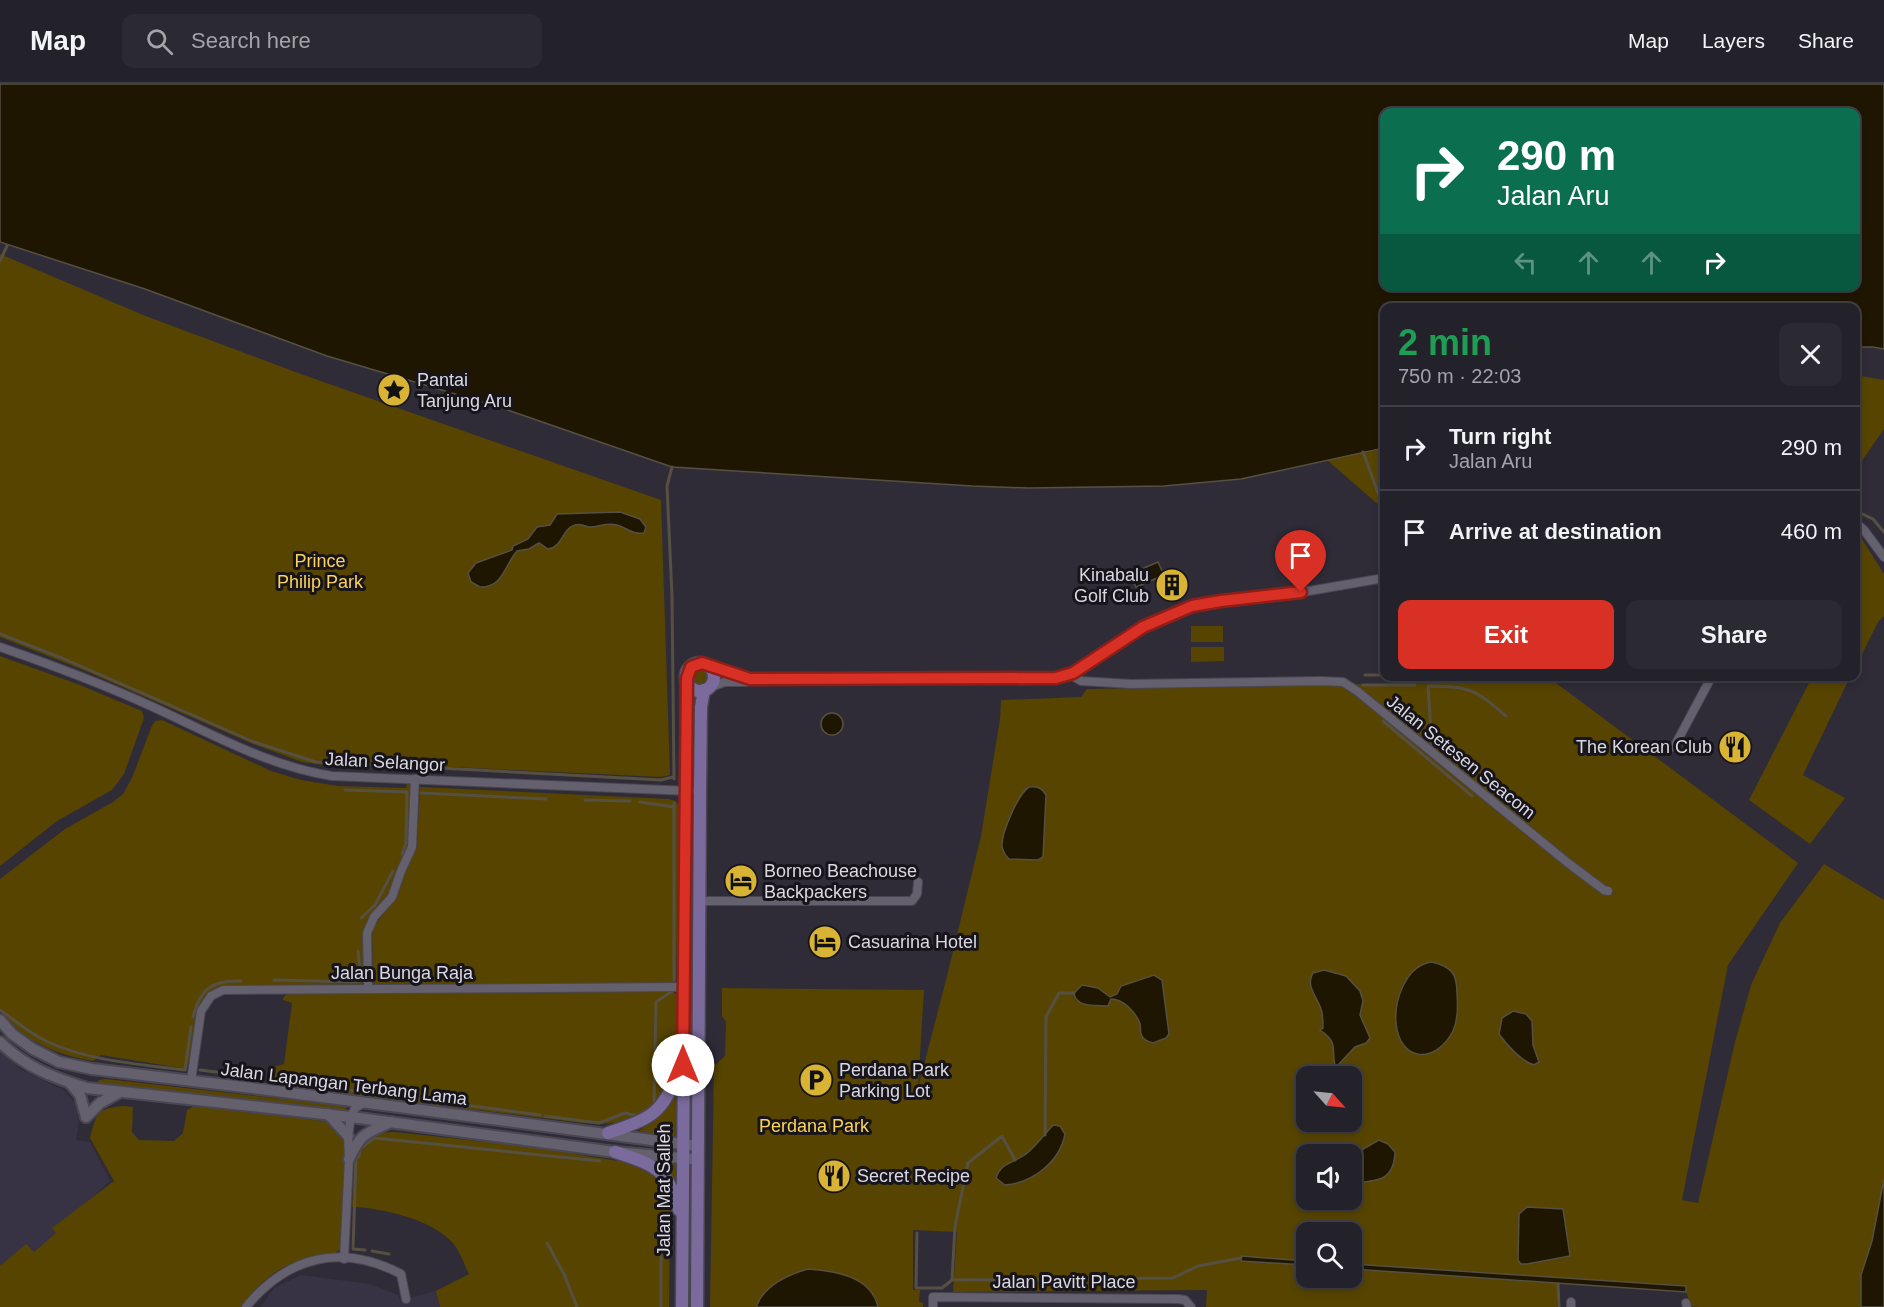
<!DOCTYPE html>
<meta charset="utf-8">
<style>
:root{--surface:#23212a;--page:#2b2932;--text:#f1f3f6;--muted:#a3a3a8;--line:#403e47;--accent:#d93025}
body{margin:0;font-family:Helvetica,sans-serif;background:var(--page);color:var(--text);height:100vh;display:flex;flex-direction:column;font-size:22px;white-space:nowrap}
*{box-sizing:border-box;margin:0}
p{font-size:20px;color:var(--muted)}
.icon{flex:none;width:33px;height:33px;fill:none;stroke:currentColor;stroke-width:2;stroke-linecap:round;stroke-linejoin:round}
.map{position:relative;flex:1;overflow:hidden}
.sheet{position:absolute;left:1380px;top:219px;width:480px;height:378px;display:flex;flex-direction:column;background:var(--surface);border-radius:12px;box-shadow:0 3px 9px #0003,0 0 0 2px var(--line)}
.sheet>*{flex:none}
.guide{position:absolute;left:1380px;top:24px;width:480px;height:183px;border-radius:12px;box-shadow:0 3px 9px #0003,0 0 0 2px var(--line);background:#0b6e4f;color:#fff;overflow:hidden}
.needle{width:39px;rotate:117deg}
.fabs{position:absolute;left:1296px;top:982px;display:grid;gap:12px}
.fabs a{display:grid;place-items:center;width:66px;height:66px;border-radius:12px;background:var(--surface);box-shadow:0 3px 9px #0003,0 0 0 2px var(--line);font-size:30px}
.pin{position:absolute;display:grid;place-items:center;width:51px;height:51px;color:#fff;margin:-62px -26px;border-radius:50% 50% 50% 0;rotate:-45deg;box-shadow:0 0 6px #0007}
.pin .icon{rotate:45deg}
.me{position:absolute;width:66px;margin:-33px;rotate:0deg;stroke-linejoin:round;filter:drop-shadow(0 0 4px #0008)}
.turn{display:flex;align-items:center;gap:21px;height:126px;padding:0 18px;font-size:27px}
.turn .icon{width:78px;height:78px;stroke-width:2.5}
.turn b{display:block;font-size:42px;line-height:51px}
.lanes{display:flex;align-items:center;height:57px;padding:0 18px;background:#0003;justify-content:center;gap:30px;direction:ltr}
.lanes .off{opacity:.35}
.round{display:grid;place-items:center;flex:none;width:63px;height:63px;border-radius:12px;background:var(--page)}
.summary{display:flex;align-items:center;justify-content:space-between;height:102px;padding:0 18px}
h1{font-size:36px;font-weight:700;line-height:45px;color:#1e9e55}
.cta{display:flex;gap:12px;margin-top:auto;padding:12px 18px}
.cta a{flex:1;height:69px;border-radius:12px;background:var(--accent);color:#fff;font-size:24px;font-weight:700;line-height:69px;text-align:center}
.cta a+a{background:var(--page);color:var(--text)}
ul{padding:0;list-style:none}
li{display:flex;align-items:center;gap:18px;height:84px;padding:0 18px;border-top:2px solid var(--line)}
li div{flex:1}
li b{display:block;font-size:22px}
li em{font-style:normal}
header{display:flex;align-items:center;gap:36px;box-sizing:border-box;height:84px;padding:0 30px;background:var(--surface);border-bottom:2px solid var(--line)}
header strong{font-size:28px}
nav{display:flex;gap:33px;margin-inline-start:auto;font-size:21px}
.search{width:420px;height:54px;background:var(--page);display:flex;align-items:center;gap:15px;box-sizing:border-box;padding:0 21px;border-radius:12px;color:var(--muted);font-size:22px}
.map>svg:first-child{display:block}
.built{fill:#383245}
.green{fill:#564400;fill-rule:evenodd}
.water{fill:#1e1600;stroke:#565043;stroke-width:1.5;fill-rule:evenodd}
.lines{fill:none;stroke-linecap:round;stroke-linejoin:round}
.stream{stroke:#565043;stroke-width:3}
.minor-casing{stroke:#4a4752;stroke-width:10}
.secondary-casing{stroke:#4a4752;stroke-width:14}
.primary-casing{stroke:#4a4752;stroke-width:15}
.minor{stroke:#64606e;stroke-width:8}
.secondary{stroke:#64606e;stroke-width:10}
.primary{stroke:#7b6b9c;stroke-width:12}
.route-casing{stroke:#8d1f18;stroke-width:15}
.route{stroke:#d93025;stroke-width:10}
.labels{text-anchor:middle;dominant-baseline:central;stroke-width:6;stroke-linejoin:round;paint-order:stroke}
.poi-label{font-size:18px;fill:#dad8e0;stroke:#17151b;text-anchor:start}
.park-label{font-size:18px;fill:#fad358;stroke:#17151b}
.street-label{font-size:18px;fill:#dad8e0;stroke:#17151b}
</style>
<header>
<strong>Map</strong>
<div class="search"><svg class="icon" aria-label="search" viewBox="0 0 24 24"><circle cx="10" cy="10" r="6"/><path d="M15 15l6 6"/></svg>Search here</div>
<nav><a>Map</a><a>Layers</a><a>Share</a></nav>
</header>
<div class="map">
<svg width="1884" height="1223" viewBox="0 0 1884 1223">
<rect width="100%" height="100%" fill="#2f2c38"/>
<g class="built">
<path d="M0,967L20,985L63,1006L77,1021L79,1038L76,1056L90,1058L110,1097L61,1141L71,1155L0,1216Z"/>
<path d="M301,1191L370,1200L398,1211L400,1216L436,1207L440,1223H261L274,1204Z"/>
</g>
<g class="green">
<path d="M0,170L143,231L298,289L661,416L670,691L661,693L346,678V684L302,678L253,660L86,587L0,553Z"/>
<path d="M1856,291L1884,296V345L1856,385Z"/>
<path d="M1384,364V422L1381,423L1327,376Z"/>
<path d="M1856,449L1860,452L1884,490V532L1878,538L1856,582Z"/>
<rect x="1191" y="542" width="32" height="16"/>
<path d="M1191,563H1224V577L1191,578Z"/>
<path d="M0,572L80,601L142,627L144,634L124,690L112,706L57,737L0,782Z"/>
<circle cx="701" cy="592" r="8"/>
<path d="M1439,593H1548L1798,779L1728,881L1682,1116L1698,1119L1735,958L1751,901L1780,839L1824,780L1884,816V1094L1872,1157L1861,1191V1223H1699L1690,1222L1685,1201L1557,1194V1223H1206L1207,1206L953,1208L957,1148L913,1146V1206H920L919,1218L923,1219V1223H710L714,982L725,972L726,938L722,932V904L924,906L918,1004L947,892L981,752L1000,635L1001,616L1081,613L1087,605L1437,599ZM1306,993H1352V1038H1306ZM1306,1071H1352V1116H1306ZM1306,1149H1352V1194H1306Z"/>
<path d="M1812,593H1850L1803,691L1845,714L1810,760L1749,716Z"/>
<path d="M693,611H700L695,683L689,700Z"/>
<path d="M162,636L271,687L301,696L338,702L406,704L407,699H409L412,706L407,767L398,783L391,806L385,817L368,835L365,842L363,850L364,897L361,901L221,904L199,926L187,985L101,971L93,977C57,971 23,957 0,927V795L65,745L113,718L123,710L132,694L151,644L155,637Z"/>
<path d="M420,703L669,715L676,717L680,724L676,898L672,900H373L372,844L394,817L399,807L404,785L415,767L417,759Z"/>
<path d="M689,716L695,737L690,1046L689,1047Z"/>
<path d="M672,906L677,911L676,973L671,993L655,1021L629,1037L601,1040L583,1039L276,1001L271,997L273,983L284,980L292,919L283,916V914L288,909Z"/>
<path d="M106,995L345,1022L347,1024L344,1026L96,1000L99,996Z"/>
<path d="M677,1003L676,1053L639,1047L663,1028Z"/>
<path d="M123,1022L133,1023L132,1048L139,1056L174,1057L183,1049L187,1026L194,1022L331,1038L343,1053L345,1064L342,1162C335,1174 325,1170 313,1173C306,1174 298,1177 291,1180C272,1187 253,1206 242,1223H0V1182L26,1160L34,1168L56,1149L52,1144L114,1097L90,1054C96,1030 97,1024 123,1022Z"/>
<path d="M395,1048L562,1066C590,1077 638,1073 658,1093C666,1101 668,1113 670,1124L669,1223H440L436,1207L469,1190C464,1180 459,1165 451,1157C429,1135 383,1124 352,1123L354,1070L373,1049Z"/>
<path d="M648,1075L676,1080L677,1104Z"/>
<path d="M689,1082L693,1092L692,1223H687Z"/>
</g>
<g class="water">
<path d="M0,0H1884V265L1873,263H1856V224H1384V364L1241,395L1164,402L1028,404L972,402L672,383L499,323L327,272L145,205L0,158ZM1384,28H1856V202H1384Z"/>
<path d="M620,428L640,435L646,443L644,449C633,451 627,444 617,441C607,438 599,443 589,443C584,442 580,439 575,441C562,444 563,463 548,465L539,459L529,465L517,467C505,480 503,504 480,503L471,498L468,489L476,479L512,466L513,462L528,455L537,443L550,441L557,430Z"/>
<path d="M1158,478L1164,491L1136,503L1130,490Z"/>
<circle cx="832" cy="640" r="11"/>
<path d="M1029,703C1038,702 1042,704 1046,711L1043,773L1038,776L1009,775C1005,771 1003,768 1002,762C1001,750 1018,710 1029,703Z"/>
<path d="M1432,878C1453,883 1457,891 1457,910C1458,922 1458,936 1453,947C1436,980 1400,979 1396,939C1394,916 1406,881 1432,878Z"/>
<path d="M1324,886L1346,892L1360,907L1363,917L1360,931L1370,954L1366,959L1355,963L1338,981L1335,982C1331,964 1339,959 1320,946L1323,944C1323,938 1323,930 1321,925C1317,913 1305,901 1313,889Z"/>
<path d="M1154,891L1162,896L1169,950L1166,954L1153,959C1148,958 1143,956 1141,950C1140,947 1141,943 1140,940C1136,928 1123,915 1111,915L1108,922C1096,921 1076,924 1074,909L1082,901L1098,904L1110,913L1117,910L1121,902Z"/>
<path d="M1513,927L1526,930L1532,937L1533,961L1539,978L1534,981C1522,978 1506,960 1499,950L1502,934Z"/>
<path d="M1053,1041L1060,1042L1065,1050C1060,1078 1032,1099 1005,1101L996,1094C1001,1078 1014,1079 1026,1070C1036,1062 1044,1051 1053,1041Z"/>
<path d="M1379,1056L1388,1060L1395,1068C1394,1098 1376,1097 1352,1099V1084L1356,1070L1362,1069L1363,1065Z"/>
<path d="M1884,1095V1223H1861V1191L1872,1157Z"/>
<path d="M1527,1123L1563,1125L1570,1172L1527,1180H1521L1518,1176L1519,1130Z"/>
<path d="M1241,1172L1306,1177V1181L1241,1177Z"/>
<path d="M1352,1180L1686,1202V1208L1352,1185Z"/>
<path d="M808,1185C835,1187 871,1192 878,1223H756C764,1201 787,1191 808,1185Z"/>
</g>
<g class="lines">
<g class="stream">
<path d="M0,177L7,162"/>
<path d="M1363,368L1384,425"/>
<path d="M672,383L667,402L672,512L674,695"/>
<path d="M1856,427L1873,435L1884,448"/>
<path d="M0,550L62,574L254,658L316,678L346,679"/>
<path d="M1365,591H1384"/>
<path d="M1363,601H1415"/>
<path d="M1383,637L1472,712"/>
<path d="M1432,663L1428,602C1471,603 1473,604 1506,632"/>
<path d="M364,680L661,696L673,693"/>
<path d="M345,706L407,708L406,759L402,770"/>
<path d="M421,709L546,715"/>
<path d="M585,716L630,717"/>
<path d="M640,718L674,723"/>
<path d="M674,719V896"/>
<path d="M361,834L375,821L393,787"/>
<path d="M274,896L357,898L361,896L358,867"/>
<path d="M0,926C15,936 29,949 46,957C88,977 139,980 185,986L191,943"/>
<path d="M193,933C200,905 212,896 241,897"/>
<path d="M200,986L263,994"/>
<path d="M274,995L320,1002"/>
<path d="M327,1004L397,1012"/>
<path d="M405,1013L540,1031"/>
<path d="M545,1032L599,1039L625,1029L637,1032L654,1021L656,918L674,906"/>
<path d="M1045,1051L1046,933L1059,909H1074"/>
<path d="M917,1149L916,1204H942L952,1196L1173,1194L1198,1182L1241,1174"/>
<path d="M661,1156V1223"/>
<path d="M547,1159L564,1190L577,1223"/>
<path d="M365,1166L353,1165L356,1073H359L360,1065L374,1054L600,1077"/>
<path d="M372,1167L389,1170"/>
<path d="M952,1196L955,1142L968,1079L1002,1052L1015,1076"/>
<path d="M1558,1200L1559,1223"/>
</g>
<g class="minor-casing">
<g id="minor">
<path d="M1856,439L1864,446L1884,473"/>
<path d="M0,563C52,581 103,600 153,623C212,650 268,682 332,692L690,707"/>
<path d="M710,583L750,595"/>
<path d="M1069,590L1081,597L1131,600L1321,597L1343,598L1357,607L1568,779L1604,806L1608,807"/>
<path d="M708,604L725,598H746L760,594H1056L1073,589L1143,543L1192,522L1221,517L1280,512L1384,494"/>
<path d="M1674,663L1712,592"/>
<path d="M700,817H912L917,810L918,798"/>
<path d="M368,904L367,849L374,833L392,813L401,787L412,763L415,695"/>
<path d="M191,997L201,927L211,912L223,906L683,903"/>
<path d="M344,1175L349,1075L348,1052L351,1033L355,1024L364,1019"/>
<path d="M1571,1218V1223"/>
<path d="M1686,1219L1687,1223"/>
<path d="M246,1223C288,1172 341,1159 401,1190L406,1215"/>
<path d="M933,1223V1213L1178,1215L1185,1216L1191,1223"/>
</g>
</g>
<g class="secondary-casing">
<g id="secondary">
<path d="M0,936L12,950L33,965L59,978L92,985L268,1006L698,1062"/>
<path d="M0,958C25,983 54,994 87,1004L351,1033L615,1068L692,1075"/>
<path d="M71,1000L80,1011L86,1033"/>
<path d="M328,1030L348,1052"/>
<path d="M86,1033L100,1019L120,1008"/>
<path d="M349,1075C361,1049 365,1050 391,1038"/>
</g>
</g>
<g class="primary-casing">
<g id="primary">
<circle cx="700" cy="593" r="14"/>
<path d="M608,1049C654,1033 660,1031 680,986"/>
<path d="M615,1068C636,1075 661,1081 671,1103C674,1110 676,1118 679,1126"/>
<path d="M682,1223L687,594"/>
<path d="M697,1223L700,707L701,623L704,606"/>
</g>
</g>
<use href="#minor" class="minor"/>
<use href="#secondary" class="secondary"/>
<use href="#primary" class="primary"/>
</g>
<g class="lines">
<g class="route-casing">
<path id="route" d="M683,981L687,594L691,583L702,579L750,595L1056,594L1073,589L1143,543L1192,522L1221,517L1301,508"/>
</g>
<use href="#route" class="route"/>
</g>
<defs>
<g id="sight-disc" transform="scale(1.725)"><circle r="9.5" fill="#d9b334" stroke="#17151b"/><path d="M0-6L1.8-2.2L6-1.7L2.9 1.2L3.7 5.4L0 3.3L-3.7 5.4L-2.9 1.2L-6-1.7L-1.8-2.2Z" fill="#111"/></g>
<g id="building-disc" transform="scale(1.725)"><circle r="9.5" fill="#d9b334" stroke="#17151b"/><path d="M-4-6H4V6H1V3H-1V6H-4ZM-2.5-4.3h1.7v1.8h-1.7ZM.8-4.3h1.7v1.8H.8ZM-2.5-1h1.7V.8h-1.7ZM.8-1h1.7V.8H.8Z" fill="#111"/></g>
<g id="restaurant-disc" transform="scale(1.725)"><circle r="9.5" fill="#d9b334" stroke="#17151b"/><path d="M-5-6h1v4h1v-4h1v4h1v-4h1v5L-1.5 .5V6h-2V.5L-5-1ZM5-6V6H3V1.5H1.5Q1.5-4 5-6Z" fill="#111"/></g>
<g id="hotel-disc" transform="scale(1.725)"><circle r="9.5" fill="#d9b334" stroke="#17151b"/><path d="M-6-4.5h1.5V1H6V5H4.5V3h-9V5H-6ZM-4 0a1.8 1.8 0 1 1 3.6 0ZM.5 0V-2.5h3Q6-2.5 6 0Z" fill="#111"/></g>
<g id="parking-disc" transform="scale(1.725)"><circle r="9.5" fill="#d9b334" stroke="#17151b"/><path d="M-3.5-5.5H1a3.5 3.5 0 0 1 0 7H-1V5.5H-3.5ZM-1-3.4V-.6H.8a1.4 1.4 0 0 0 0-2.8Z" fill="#111"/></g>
</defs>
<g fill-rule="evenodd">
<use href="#sight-disc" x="394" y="306"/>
<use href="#building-disc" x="1172" y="501"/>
<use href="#restaurant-disc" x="1735" y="663"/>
<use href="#hotel-disc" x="741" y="797"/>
<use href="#hotel-disc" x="825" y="858"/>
<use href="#parking-disc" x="816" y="996"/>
<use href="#restaurant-disc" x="834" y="1092"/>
</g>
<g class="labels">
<g class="poi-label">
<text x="417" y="296">Pantai<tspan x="417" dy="21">Tanjung Aru</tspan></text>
<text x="1149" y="491" text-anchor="end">Kinabalu<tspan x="1149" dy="21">Golf Club</tspan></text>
<text x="1712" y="663" text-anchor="end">The Korean Club</text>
<text x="764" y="787">Borneo Beachouse<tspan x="764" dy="21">Backpackers</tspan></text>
<text x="848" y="858">Casuarina Hotel</text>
<text x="839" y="986">Perdana Park<tspan x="839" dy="21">Parking Lot</tspan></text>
<text x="857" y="1092">Secret Recipe</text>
</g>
<g class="park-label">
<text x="320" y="477">Prince<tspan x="320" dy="21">Philip Park</tspan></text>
<text x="814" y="1042">Perdana Park</text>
</g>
<g class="street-label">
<text transform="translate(1461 673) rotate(39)">Jalan Setesen Seacom</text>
<text transform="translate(385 678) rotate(3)">Jalan Selangor</text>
<text x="402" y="889">Jalan Bunga Raja</text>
<text transform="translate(344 1000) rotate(7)">Jalan Lapangan Terbang Lama</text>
<text transform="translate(664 1106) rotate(-90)">Jalan Mat Salleh</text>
<text x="1064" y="1198">Jalan Pavitt Place</text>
</g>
</g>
</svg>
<div class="fabs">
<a><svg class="needle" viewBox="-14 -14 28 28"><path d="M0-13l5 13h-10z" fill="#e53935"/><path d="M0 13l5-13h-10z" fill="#a3a3a8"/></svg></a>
<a><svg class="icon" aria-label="sound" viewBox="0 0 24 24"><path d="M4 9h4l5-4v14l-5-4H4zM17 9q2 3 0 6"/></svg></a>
<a><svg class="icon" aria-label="search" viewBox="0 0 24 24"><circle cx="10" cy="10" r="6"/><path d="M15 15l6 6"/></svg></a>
</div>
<div class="pin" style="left:1301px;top:508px;background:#d93025"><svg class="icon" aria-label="arrive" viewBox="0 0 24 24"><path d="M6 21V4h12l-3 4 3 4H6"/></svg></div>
<svg class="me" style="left:683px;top:981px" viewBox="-20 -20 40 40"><circle r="19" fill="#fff"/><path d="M0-13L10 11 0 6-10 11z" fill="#d93025"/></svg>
<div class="guide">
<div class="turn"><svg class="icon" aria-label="right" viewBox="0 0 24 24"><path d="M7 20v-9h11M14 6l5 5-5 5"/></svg><div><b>290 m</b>Jalan Aru</div></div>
<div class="lanes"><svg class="icon off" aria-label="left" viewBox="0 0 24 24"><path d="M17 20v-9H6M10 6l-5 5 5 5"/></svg><svg class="icon off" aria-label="ahead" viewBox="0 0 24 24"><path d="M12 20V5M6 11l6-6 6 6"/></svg><svg class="icon off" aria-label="ahead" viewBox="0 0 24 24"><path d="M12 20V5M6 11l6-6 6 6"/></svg><svg class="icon" aria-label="right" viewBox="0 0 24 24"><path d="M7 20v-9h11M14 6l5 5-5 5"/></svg></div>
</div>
<section class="sheet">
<div class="summary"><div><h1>2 min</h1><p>750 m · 22:03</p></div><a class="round"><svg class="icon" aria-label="close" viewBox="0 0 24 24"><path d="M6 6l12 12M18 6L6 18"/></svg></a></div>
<ul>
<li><svg class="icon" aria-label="right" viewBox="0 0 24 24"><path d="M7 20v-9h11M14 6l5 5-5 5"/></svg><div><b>Turn right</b><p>Jalan Aru</p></div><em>290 m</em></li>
<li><svg class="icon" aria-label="arrive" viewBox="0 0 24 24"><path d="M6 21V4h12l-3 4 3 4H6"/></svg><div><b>Arrive at destination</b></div><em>460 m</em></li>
</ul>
<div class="cta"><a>Exit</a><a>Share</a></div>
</section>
</div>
